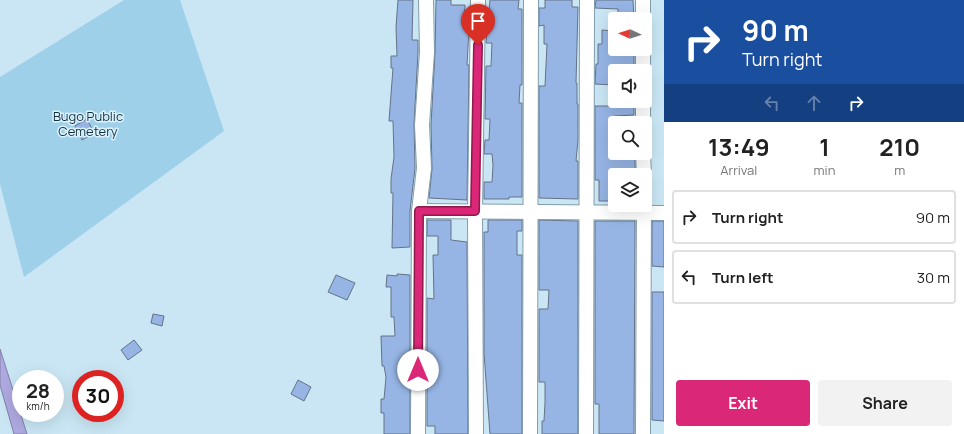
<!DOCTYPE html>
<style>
:root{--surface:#fff;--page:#f2f2f2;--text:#222;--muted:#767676;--line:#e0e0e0;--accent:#db2777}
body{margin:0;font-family:Manrope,sans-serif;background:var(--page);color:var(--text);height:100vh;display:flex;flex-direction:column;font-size:15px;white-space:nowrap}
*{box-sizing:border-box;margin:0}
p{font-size:13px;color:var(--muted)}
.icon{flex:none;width:22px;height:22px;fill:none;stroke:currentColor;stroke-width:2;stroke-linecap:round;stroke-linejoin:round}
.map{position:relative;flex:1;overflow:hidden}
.drawer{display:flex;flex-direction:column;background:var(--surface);width:300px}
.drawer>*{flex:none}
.banner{background:#1a4fa0;color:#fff;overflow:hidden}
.needle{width:26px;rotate:273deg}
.buttons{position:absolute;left:608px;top:12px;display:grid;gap:8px}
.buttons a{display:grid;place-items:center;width:44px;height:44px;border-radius:4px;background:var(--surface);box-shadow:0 4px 16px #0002;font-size:20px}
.speed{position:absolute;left:12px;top:370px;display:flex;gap:8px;font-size:20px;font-weight:700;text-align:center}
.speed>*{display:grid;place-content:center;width:52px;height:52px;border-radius:50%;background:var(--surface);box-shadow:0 4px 16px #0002;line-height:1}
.speed small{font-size:10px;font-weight:400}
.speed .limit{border:6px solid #d22;background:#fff;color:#111}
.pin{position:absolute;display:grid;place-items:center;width:34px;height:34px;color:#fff;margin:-41px -17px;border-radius:50% 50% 50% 0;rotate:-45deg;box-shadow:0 0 4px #0007}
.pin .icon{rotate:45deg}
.me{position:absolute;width:44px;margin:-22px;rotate:0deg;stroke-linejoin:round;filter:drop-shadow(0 0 3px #0008)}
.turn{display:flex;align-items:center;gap:14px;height:84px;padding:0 12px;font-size:18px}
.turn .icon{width:52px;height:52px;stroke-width:2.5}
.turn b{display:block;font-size:28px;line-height:34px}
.lanes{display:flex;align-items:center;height:38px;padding:0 12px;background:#0003;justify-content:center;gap:20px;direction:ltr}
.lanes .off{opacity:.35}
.eta{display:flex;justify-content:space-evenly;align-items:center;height:68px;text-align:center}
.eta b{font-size:24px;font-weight:700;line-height:28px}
.action{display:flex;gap:8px;margin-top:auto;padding:8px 12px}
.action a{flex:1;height:46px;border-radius:4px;background:var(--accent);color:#fff;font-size:16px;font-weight:700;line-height:46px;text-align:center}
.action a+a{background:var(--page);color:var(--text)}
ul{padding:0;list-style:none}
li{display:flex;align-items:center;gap:12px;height:54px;margin:0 8px 6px;padding:0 4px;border:2px solid var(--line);border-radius:4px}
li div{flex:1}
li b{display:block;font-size:15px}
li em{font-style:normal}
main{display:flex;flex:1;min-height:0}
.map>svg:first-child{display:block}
.green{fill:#9fd0e9}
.water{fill:#aea9e0;stroke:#8080a8}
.building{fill:#96b5e5;stroke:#657287}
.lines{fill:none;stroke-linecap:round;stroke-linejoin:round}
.street-casing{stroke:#839dab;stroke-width:16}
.street{stroke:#fff;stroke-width:14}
.route-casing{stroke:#8e194d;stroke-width:10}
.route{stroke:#db2777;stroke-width:7}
.labels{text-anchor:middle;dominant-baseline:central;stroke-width:3;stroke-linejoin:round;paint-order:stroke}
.park-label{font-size:13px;fill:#13313f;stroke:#dcf2fe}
</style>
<main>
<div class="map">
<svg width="664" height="434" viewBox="0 0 664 434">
<rect width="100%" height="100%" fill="#cae6f4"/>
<path class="green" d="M124,0H180L224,131L24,277L0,184V77Z"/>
<path class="water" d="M0,349L27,434H14L0,385Z"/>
<g class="building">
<path d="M398,0H413L412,40H418V52L414,124L415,168L410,211V247L392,248L393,193H391V179L394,157L393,121H389L393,68H391V56H397L396,27Z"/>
<path d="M436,0H451V5H465L464,28H469L467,65H469L467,200L429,198L432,169L431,125L435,53Z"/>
<path d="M490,0H519L518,9H522V85H520L519,103H522V197H509V199H484V182H492L493,165L492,154H484L485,140H489L490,119H485L486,66H491L492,43H486Z"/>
<path d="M545,0H572V7H578L576,83H577V104H578V140L576,161H578V199L539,198V86H545L547,44H544V25L539,26V8H545Z"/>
<path d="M596,0H633L634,19H618V9L595,8Z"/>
<path d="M602,30L615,31V49H634V71H615L614,85L595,84L596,64H598V44H602Z"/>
<path d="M615,101H634V115L615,116V153H635V173H615V201H599V180H595V106H615Z"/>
<path d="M87,119L94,133L82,140L75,126Z"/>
<path d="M427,220H451V240L467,242L468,434H435V426H427V298L434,299L433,255H438V236H427Z"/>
<path d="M488,220H522V231H517V255H522V434H490L484,353V232H488Z"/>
<path d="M539,220L578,221V434H542V421H544L545,403V382H539V309H548L549,290H539Z"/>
<path d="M595,221H635L634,434H599V404H595Z"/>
<path d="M652,221H664V267L652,266Z"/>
<path d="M397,274L410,275V434H384V413H381V399H384L386,377L384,366H382L381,336H395L394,317H391V287H386L387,275L397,276Z"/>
<path d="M336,275L355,283L347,300L328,292Z"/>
<path d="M652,292H664V421L652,420Z"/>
<path d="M153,314L164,316L162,326L151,323Z"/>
<path d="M134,340L142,350L128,360L121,350Z"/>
<path d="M298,380L311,387L304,401L291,394Z"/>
</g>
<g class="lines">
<g class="street-casing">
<g id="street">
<path d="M643,0V19"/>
<path d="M643,49V71"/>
<path d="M643,101V123"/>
<path d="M643,153L644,175"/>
<path d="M419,211L664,213"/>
<path d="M418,434L419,211L424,168L422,125L427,52L426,0"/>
<path d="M476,434L475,211L478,0"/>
<path d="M530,434L531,0"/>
<path d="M586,434L587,0"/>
<path d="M643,434L644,205"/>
</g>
</g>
<use href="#street" class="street"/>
</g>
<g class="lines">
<g class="route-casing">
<path id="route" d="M418,370L419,211H475L478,45"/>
</g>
<use href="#route" class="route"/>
</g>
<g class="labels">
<g class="park-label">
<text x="88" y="116">Bugo Public<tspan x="88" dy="15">Cemetery</tspan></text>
</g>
</g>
</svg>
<div class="buttons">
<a><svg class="needle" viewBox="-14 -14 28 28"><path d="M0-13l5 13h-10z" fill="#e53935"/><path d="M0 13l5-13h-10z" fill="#767676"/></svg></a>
<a><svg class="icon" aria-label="sound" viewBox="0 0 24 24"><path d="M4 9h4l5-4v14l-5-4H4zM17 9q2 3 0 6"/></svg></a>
<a><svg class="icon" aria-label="search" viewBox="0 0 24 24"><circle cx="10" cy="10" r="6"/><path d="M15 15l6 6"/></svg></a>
<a><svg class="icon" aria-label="layers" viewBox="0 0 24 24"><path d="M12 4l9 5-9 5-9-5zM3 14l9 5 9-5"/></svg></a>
</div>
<div class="speed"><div>28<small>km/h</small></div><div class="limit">30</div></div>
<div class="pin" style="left:478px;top:45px;background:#d93025"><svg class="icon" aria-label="arrive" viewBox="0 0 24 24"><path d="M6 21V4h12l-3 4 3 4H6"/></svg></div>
<svg class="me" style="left:418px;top:370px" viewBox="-20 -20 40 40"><circle r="19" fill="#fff"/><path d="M0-13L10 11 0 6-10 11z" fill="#db2777"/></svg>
</div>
<section class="drawer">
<div class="banner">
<div class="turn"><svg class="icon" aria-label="right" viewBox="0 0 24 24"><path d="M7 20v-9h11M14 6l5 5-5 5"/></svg><div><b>90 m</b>Turn right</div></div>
<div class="lanes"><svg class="icon off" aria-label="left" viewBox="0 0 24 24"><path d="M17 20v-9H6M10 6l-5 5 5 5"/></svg><svg class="icon off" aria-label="ahead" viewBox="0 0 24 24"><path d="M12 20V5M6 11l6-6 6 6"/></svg><svg class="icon" aria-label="right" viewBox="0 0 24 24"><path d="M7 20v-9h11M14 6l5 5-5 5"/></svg></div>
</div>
<div class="eta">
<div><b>13:49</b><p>Arrival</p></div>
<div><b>1</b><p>min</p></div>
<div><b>210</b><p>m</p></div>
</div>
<ul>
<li><svg class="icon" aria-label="right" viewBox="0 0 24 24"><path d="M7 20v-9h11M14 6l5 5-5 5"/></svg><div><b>Turn right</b></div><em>90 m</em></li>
<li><svg class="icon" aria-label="left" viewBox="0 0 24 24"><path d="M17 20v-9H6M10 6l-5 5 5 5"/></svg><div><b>Turn left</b></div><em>30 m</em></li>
</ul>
<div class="action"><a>Exit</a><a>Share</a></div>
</section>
</main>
